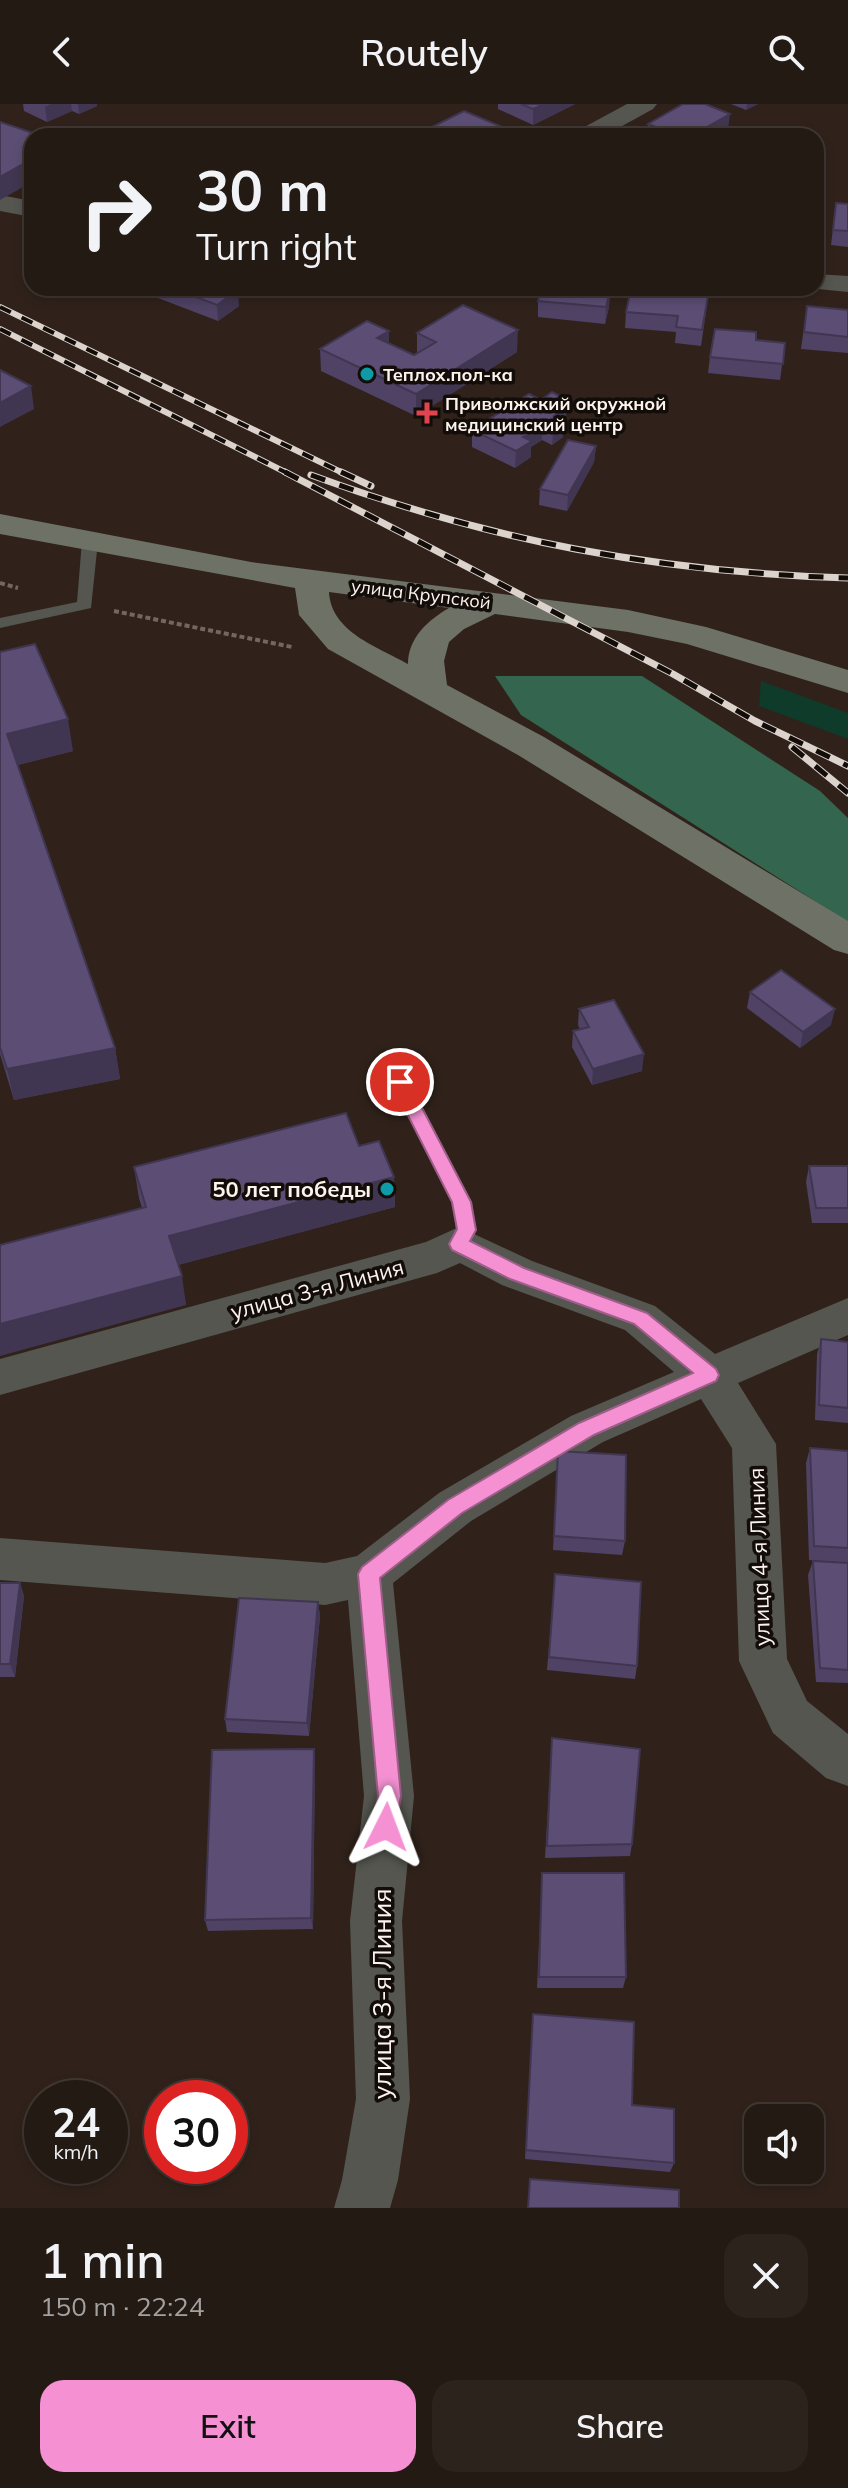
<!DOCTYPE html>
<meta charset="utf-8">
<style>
:root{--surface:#241a14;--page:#2c231d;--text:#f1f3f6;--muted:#a3a1a0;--line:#413834;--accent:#f591d3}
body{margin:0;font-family:Mulish,sans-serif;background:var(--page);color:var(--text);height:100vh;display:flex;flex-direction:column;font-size:30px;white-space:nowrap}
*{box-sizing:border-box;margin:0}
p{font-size:26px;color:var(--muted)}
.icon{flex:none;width:44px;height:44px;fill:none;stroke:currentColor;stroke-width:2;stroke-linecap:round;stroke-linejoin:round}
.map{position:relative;height:2104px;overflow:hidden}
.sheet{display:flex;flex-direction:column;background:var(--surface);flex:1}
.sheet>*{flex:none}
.hud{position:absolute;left:24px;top:24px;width:800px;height:168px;border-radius:24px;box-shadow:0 4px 12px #0003,0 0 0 2px var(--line);background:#241a14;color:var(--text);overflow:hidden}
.buttons{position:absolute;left:744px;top:2000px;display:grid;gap:16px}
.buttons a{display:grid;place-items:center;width:80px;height:80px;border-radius:16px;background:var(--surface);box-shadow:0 4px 12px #0003,0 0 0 2px var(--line);font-size:40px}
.speed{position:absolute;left:24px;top:1976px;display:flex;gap:16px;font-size:40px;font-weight:700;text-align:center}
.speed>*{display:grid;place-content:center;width:104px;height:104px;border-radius:50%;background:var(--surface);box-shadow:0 4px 12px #0003,0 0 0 2px var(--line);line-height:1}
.speed small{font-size:20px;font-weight:400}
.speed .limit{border:12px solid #d22;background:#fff;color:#111}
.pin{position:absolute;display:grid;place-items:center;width:68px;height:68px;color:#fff;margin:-34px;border:4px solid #fff;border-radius:50%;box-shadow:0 2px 8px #0007}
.me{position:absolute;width:88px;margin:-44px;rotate:3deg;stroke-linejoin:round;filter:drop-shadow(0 0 6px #0008)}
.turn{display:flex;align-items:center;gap:28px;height:168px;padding:0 40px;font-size:36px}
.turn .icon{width:104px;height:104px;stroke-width:2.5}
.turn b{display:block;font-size:56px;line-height:68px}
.round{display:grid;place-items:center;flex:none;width:84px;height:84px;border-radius:24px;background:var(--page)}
.headline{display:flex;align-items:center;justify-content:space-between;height:136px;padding:0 40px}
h1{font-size:48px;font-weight:600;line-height:60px}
.button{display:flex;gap:16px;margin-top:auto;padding:16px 40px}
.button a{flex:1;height:92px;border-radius:24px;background:var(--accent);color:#111;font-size:32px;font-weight:600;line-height:92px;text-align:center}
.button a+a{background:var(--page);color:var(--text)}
header{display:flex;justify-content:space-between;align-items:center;height:104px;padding:0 40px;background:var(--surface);font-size:36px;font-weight:600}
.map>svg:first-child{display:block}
.green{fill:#0e3b2a}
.forest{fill:#34654f}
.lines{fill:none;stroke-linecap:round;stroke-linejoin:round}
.path{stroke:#746761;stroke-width:4;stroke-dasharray:5 3;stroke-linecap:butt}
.lane{fill:#54564f;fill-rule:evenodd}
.street{fill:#54564f;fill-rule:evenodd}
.secondary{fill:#6d7166;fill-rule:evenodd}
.rail-far1-casing{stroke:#ddd3cd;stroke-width:6}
.rail-casing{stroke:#ddd3cd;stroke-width:7}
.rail-far1{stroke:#130d0a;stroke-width:4;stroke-dasharray:12;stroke-linecap:butt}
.rail{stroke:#130d0a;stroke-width:5;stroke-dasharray:15;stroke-linecap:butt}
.wall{fill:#4f4264}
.shaded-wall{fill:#403651}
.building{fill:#5c4d74;stroke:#403651;stroke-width:2}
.route{fill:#f591d3;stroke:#9f5e89;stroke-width:2}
.culture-dot{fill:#0f9aa8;stroke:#130d0a;stroke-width:3}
.health-dot{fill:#e0444e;stroke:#130d0a;stroke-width:3}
.labels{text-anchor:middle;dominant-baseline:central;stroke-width:7;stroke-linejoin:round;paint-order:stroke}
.far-poi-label{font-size:18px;font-weight:bold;fill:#fdf3ee;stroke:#130d0a;text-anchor:start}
.far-street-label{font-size:18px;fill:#fdf3ee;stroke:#130d0a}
.poi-label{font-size:22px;font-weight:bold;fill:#fdf3ee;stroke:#130d0a;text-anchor:end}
.street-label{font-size:22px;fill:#fdf3ee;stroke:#130d0a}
.near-street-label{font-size:26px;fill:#fdf3ee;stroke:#130d0a}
</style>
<header><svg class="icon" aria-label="back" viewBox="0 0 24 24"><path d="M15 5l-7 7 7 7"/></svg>Routely<svg class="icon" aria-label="search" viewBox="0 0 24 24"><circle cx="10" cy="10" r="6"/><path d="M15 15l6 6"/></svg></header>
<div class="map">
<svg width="848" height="2104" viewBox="0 0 848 2104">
<rect width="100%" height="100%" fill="#30221b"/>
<path class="green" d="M761,577L848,609V635L759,602Z"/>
<path class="forest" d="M495,572H642L820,687L848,714V818L521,611Z"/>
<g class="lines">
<g class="path">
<path d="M0,479L18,484"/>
<path d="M114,507L292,543"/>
</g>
<g class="lane">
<path d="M90,432L98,437L91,504L0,524V514L77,498L82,437Z"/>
<path d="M400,971L407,973L472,1098L476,1126L466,1146L459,1148L452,1146L449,1140L456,1126L452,1098L390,978L393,973Z"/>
</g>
<g class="street">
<path d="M627,0H657L653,5L604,32H574L577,27Z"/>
<path d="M0,91L32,97V113L0,107Z"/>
<path d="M816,170L848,172V188L808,184H816Z"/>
<path d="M459,1123L532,1157L655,1202L715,1250L848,1194V1231L738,1279L776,1340L787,1555L807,1597L848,1630V1682L826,1674L773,1629L739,1557L732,1344L701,1295L603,1338L471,1417L393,1479L414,1692L402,1817L410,1995L398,2076L390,2104H334L342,2076L356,1995L350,1817L364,1692L348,1496L325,1501L0,1476V1434L325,1459L357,1452L439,1389L571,1312L674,1268L625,1226L502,1181L460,1159L437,1169L0,1291V1255L426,1138Z"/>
</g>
<path class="secondary" d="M0,410L251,458L628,506L706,523L848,566V589L687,540L628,528L495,510L464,525L449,538L444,557L447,581L544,633L848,817V850L834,846L518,651L328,545L299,511L295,484L0,430ZM329,488L449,504C428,516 408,534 408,560C378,543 331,528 329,488Z"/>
<g class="rail-far1-casing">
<g id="rail-far1">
<path d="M0,203L345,370"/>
<path d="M0,225L289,370"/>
</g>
</g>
<g class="rail-casing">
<g id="rail">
<path d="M285,368L673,570L755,617L848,662"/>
<path d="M341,368L371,382"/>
<path d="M311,371C491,437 657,468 848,474"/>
<path d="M792,643L848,689"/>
</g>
</g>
<use href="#rail-far1" class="rail-far1"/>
<use href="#rail" class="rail"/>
</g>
<g class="wall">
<path d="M23,0H97V2L79,10L72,7L47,18L24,7Z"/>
<path d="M498,0H575L533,21L498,5Z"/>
<path d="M731,0H758L746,6Z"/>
<path d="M648,20L728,25L716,32H647Z"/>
<path d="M836,99L848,100V143L831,141Z"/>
<path d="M156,184H233L239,202L218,217L158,194Z"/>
<path d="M610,186L609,203L605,220L538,213V197Z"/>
<path d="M807,202L848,206V249L801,245Z"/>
<path d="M626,208H706L701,242L675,239L676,228L625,224Z"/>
<path d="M417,229L517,248L416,312L321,267L320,245L389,239L414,251L417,249Z"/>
<path d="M756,236L785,239L780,276L708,269L710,253Z"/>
<path d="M541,296H567L566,312L563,314V333L552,341L542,336L531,343V353L515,364L472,343V326Z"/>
<path d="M596,342L594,358L567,407L539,401L540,385Z"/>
<path d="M0,548L73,647L18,661L115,944L120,975L14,996L0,950Z"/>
<path d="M750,888L831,921L800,944L747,904Z"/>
<path d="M579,905L642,967L592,981L572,943L573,927L580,925L578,921Z"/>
<path d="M359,1042L394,1073L395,1103L178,1161L186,1201L142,1104L139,1094L134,1063Z"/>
<path d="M809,1062H848V1119H812L806,1078Z"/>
<path d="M821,1235L848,1238V1319L815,1316L817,1250Z"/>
<path d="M810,1344L848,1347V1459L809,1456L806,1359Z"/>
<path d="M558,1347L625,1437L622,1451L553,1446Z"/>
<path d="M813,1457L848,1459V1579L816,1578L808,1471Z"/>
<path d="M555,1470L637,1562L635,1575L547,1566Z"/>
<path d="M0,1479H20L24,1492L15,1573H0Z"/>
<path d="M318,1498L320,1512L309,1632L227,1628L225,1615Z"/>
<path d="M552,1634L632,1740L630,1752L545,1754Z"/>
<path d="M314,1645L315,1658L313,1825L208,1827L205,1816Z"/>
<path d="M542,1769L626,1873L623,1884H537Z"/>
<path d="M533,1910L674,2059L670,2068L525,2055Z"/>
</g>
<g class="shaded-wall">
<path d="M51,0H71L72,7L47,18L45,3Z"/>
<path d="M78,0H97V2L79,10Z"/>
<path d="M544,0H575L533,21V5Z"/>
<path d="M747,0H758L746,6Z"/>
<path d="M730,10L728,25L716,32H691Z"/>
<path d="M500,22V32H481Z"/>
<path d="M32,55V78L0,96V73Z"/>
<path d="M238,186L239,202L218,217L217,201Z"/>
<path d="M610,186L609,203L605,220L606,203Z"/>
<path d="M518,226L517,248L416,312V290Z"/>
<path d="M389,227V249L377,234Z"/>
<path d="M31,282L34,305L0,323V299Z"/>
<path d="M567,296L566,312L563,314V318L564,317L563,333L552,341L556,303Z"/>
<path d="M542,320V336L531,343V353L515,364L516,347L523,333Z"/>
<path d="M596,342L594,358L567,407L568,391Z"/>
<path d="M68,615L73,647L14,662L7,630Z"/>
<path d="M835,905L831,921L800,944L803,928Z"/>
<path d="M115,944L120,975L14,996L7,965Z"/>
<path d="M644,950L642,967L592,981L593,965Z"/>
<path d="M394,1073L395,1103L174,1162L169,1132Z"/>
<path d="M182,1172L186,1201L0,1252V1220Z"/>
<path d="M20,1479L24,1492L15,1573L10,1560Z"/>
<path d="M318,1498L320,1512L309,1632L307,1619Z"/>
<path d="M314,1645L315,1658L313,1825L311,1814Z"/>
</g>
<g class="building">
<path d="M521,0H544L533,5Z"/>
<path d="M683,0H705L730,10L691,32H679L648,20Z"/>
<path d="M464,7L500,22L481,32H414Z"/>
<path d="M0,18L42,32H32V55L0,73Z"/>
<path d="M836,99L848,100V127L833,126Z"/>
<path d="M172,184H233L238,186L217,201Z"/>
<path d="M542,184H582L610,186L606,203L538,197Z"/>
<path d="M630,189L674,193L675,189L708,192L702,226L676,223L678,212L626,208Z"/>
<path d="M463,201L518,226L416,290L320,245L367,217L389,227L377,234L414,251L436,238L417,229Z"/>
<path d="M807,202L848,206V233L804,228Z"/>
<path d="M715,225L756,228V236L785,239L783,260L710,253Z"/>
<path d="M0,266L31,282L0,299Z"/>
<path d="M552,288L567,296L556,303L563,306L554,312L564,317L553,325L542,320L523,333L532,337L516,347L472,326L529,290L541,296Z"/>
<path d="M568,336L596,342L568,391L540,385Z"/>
<path d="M35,540L68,615L7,630L115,944L7,965L0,943V548Z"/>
<path d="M781,866L835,905L803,928L750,888Z"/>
<path d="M614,896L644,950L593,965L573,927L589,923L579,905Z"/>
<path d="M346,1009L359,1042L379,1037L394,1073L169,1132L182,1172L0,1220V1141L146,1103L134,1063Z"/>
<path d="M809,1062H848V1104H816Z"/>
<path d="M821,1235L848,1238V1304L819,1301Z"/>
<path d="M810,1344L848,1347V1444L814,1442Z"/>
<path d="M558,1347L626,1351L625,1437L554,1432Z"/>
<path d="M813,1457L848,1459V1566L820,1564Z"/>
<path d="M555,1470L641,1478L637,1562L549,1553Z"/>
<path d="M0,1479H20L10,1560H0Z"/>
<path d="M239,1494L318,1498L307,1619L225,1615Z"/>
<path d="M552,1634L640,1645L632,1740L547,1742Z"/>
<path d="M314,1645L311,1814L205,1816L212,1646Z"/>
<path d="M542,1769H624L626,1873H539Z"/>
<path d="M533,1910L634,1918L632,2001L674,2005V2059L526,2046Z"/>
<path d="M530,2075L679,2086V2104H528Z"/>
</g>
<path class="route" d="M400,971L406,973L471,1098L476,1126L470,1137L524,1164L647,1209L716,1265L719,1271L716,1277L594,1331L462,1409L380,1474L401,1692L394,1731L386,1735L378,1731L375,1723L378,1692L358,1470L362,1463L448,1396L579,1319L693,1269L634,1220L510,1175L452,1146L449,1140L457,1125L452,1098L391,978Z"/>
<g class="culture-dot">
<circle cx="367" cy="270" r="8"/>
<circle cx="387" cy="1085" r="8"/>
</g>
<path class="health-dot" d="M423 297h8v8h8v8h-8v8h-8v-8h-8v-8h8z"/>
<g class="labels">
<g class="far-poi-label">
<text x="383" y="270">Теплох.пол-ка</text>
<text x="445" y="299">Приволжский окружной<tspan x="445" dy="21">медицинский центр</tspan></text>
</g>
<g class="far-street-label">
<text transform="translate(421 490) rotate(7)">улица Крупской</text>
</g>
<g class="poi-label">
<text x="371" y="1085">50 лет победы</text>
</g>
<g class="street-label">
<text transform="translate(317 1185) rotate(-15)">улица 3-я Линия</text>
<text transform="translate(759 1453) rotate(-92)">улица 4-я Линия</text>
</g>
<g class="near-street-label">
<text transform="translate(381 1890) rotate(-90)">улица 3-я Линия</text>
</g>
</g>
</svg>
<div class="buttons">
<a><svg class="icon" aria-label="sound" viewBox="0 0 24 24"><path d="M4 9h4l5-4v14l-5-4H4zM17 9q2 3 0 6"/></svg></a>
</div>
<div class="speed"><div>24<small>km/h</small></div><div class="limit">30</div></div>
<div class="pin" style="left:400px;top:978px;background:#d93025"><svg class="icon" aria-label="arrive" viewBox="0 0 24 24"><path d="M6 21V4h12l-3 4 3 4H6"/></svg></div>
<svg class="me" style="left:386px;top:1723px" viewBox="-20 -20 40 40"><path d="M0-17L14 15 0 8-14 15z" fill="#f591d3" stroke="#fff" stroke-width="4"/></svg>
<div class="hud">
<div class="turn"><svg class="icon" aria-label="right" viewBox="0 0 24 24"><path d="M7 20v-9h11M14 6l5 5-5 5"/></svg><div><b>30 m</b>Turn right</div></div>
</div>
</div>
<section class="sheet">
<div class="headline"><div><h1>1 min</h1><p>150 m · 22:24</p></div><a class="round"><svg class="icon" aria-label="close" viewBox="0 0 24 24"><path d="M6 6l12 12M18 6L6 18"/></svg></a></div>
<div class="button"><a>Exit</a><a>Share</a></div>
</section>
